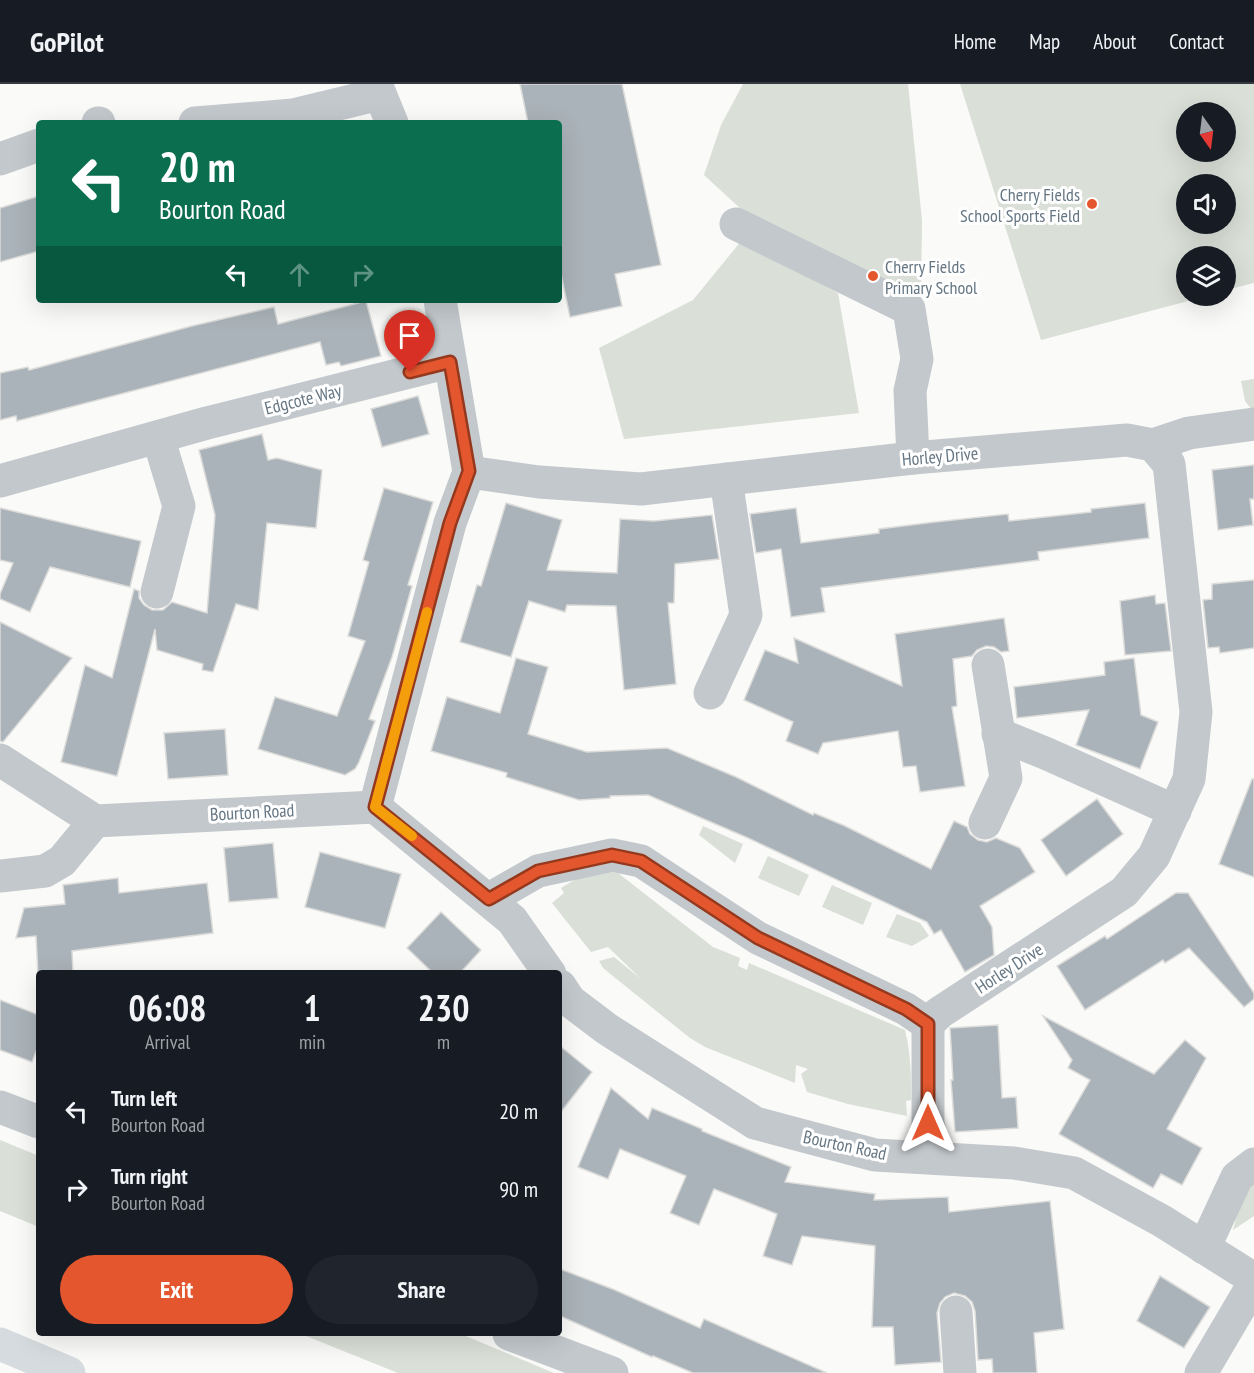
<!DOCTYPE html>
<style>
:root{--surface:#171b24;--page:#20242c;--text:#f1f3f6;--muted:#9ea1a6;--line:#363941;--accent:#e4572e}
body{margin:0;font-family:"PT Sans Narrow",sans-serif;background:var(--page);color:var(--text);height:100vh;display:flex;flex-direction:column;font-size:22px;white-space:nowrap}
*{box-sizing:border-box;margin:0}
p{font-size:20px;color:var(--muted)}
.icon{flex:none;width:33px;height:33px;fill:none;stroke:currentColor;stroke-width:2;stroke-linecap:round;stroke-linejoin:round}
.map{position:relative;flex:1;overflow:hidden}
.panel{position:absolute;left:36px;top:886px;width:526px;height:366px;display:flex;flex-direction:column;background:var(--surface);border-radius:6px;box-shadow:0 6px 24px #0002}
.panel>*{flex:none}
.hud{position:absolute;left:36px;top:36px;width:526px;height:183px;border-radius:6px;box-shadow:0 6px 24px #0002;background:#0b6e4f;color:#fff;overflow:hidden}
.needle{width:39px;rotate:166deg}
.controls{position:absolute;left:1176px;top:18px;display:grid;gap:12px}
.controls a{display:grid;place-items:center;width:60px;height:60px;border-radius:50%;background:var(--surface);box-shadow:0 6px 24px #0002;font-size:30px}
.pin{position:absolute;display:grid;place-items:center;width:51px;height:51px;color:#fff;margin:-62px -26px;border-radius:50% 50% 50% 0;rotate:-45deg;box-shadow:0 0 6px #0007}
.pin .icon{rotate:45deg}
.me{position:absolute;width:66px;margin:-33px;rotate:0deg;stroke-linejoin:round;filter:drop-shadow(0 0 4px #0008)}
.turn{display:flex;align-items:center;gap:21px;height:126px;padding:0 24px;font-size:27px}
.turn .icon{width:78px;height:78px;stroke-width:2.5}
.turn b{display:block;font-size:42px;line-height:51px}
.lanes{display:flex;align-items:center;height:57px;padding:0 24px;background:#0003;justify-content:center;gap:30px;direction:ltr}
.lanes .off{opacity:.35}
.eta{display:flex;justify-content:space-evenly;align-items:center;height:102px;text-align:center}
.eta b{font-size:36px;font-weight:700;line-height:42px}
.action{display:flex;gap:12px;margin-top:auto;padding:12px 24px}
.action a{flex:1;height:69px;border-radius:36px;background:var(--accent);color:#fff;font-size:24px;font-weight:700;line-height:69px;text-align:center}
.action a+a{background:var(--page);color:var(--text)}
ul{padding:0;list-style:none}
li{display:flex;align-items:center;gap:18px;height:78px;padding:0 24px}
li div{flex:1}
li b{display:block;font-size:22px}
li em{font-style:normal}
header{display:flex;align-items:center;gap:36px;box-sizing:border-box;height:84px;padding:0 30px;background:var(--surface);border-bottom:2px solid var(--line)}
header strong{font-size:28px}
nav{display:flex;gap:33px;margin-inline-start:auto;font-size:21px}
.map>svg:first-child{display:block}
.green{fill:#dadfd7;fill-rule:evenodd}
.building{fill:#aab3b9;stroke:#dcdcda;stroke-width:1.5}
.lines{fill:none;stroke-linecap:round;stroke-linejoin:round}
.minor{stroke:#c3c8cc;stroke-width:33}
.highway{stroke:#d6dbdf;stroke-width:33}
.route-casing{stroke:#94391e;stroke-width:15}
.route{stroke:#e4572e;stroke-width:10}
.slow{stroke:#f59e0b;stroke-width:10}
.poi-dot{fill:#e4572e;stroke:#fff;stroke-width:2}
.labels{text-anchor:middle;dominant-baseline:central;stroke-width:6;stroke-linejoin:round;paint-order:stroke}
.poi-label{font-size:18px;fill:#657683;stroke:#fff;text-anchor:end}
.street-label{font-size:18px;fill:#657683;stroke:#fff}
</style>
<header>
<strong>GoPilot</strong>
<nav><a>Home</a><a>Map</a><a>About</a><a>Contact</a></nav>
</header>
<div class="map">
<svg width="1254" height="1289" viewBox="0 0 1254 1289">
<rect width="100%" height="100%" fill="#fafaf8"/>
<g class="green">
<path d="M743,0H908L922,136L921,220L742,126L704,91L721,41Z"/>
<path d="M960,0H1254V199L1226,206V172H1186V212H1207L1041,256ZM1186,28H1226V68H1186ZM1186,100H1226V140H1186Z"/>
<path d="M742,156L838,209L859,329L624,355L599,264L693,216Z"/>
<path d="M1254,295V325L1252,326L1245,317L1241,297Z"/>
<path d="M703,742L743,760L735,779L699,751Z"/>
<path d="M768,772L809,791L799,812L758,794Z"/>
<path d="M605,787L618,789L713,863L740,874L738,882L747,886L749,879L905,946C911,969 911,992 911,1016L906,1017L907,1032L848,1020L807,1008L801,990L808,985L796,981L795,999L705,963L690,954L634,909L603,884L599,877L614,873L641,895L608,863L591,868L552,819L564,809L561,804L576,795Z"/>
<path d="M832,801L872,819L863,841L822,823Z"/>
<path d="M897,830L920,839L929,852L912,862L886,853Z"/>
<path d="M0,1056L39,1072V1143L0,1127Z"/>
<path d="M1254,1095V1132L1233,1146L1244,1105Z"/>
<path d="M301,1250H461L554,1289H398Z"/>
</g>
<g class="building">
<path d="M520,0H622L661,181L615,190L622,222L570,233L560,185V39H528Z"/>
<path d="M39,112V167L0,178V124Z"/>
<path d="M366,217L381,272L341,282L339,278L326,281L320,258L17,337L16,332L0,336V289L28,283L29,286L192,242L274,223L278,240Z"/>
<path d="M418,312L429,350L382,363L371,325Z"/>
<path d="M262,350L268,376L277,374L322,386L316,444L267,439L258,526L236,520L213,588L202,586L203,580L157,566L155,545L117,692L61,678L85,581L112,594L134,505L139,507V514L144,521L152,526H163L172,518L207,529L215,431L199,366Z"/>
<path d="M1254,381V415H1250L1253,441L1218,446L1212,386Z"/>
<path d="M384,404L433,418L408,501L412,502L392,573L369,635L375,637L359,678L355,685L345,691L258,665L275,613L337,632L365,557L348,552L369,478L363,476Z"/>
<path d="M506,419L562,436L547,486L617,489L620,435L654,437L712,431L719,475L675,480L674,519H668L676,600L624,606L616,522L567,521L565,528L529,517L511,573L460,558L477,501L481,502Z"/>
<path d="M1145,419L1149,454L1038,468L1039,476L821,504L825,528L791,533L781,465L756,469L750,430L796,424L801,459L879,449V445L935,438L1008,430L1009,437L1091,428V425Z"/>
<path d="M0,424L141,457L130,503L50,483L30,528L0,515V510L13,479L0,476Z"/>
<path d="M1254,496V564L1220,569L1219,563L1208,564L1203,516L1212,515V500Z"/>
<path d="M1155,511L1156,520L1165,519L1171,567L1125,571L1120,517Z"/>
<path d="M1004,534L1009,567L1001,568L994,563L986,562L977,566L972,572L953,575L957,622L952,623L965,702L920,708L916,682L903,683L898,647L823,659L818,670L786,657L793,638L744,616L765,566L798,579L794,554L902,602L895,550Z"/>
<path d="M0,538L72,574L3,658L0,657Z"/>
<path d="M516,574L548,583L528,650L587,668L667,664L736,693L813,731L814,729L845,742L931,785L954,737L967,743L970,750L978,756L987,758L996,754L1020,764L1035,788L980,822L992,843L994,871L965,888L941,846L934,850L927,838L748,754L648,711L610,712V714L579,716L506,693L507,689L431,667L447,613L500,629Z"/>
<path d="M1134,574L1141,631L1158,638L1140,685L1076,661L1089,626L1017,634L1014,603L1105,591L1104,578Z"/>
<path d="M225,645L228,691L168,695L164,649Z"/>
<path d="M1252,695H1254V793L1219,780Z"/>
<path d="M1097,715L1123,750L1066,792L1041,756Z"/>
<path d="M273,759L278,814L229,818L224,764Z"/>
<path d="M320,768L401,790L385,844L305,823Z"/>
<path d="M118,794L119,809L207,799L213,849L72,867L73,889L38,891L36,852L16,854L24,824L65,820L63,801Z"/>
<path d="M1176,809H1188L1254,909V915L1244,923L1189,864L1165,879L1163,876L1085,926L1057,882L1105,852L1107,855Z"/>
<path d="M441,828L481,866L459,890H434L407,864Z"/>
<path d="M0,916L39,931V960L32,978L0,966Z"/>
<path d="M1043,932L1154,990L1185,956L1206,974L1167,1045L1202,1064L1182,1101L1161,1090L1153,1104L1059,1050L1090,996L1068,984L1072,976Z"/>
<path d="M998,941L1002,1014L1016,1013L1018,1044L955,1048L951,996H953L950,944Z"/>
<path d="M560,962L592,988L560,1029Z"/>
<path d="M611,1004L648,1035L652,1024L702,1045V1047L791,1083L785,1098L875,1110L874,1116L948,1113L949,1128L1050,1117L1064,1245L1034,1249L1037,1289H993L992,1275L978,1276L975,1227L972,1218L965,1212L954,1209L945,1213L940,1219L937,1229L941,1278L895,1281L893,1243H872L875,1162L802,1152L792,1181L763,1172L777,1130L714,1105L699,1141L670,1129L686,1092L620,1065L608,1095L578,1083Z"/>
<path d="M560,1185L615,1206L700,1244L704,1235L827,1289H693L653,1272L652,1273L560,1232Z"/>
<path d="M1160,1192L1210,1223L1184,1264L1137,1237Z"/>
</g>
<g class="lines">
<g class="minor">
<path d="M376,0L392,39"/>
<path d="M98,39H99"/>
<path d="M195,39L293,31L380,10"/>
<path d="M0,75L39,61"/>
<path d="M736,140L909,225L917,275L910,307L913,374"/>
<path d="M1153,361L1189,349L1254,340"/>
<path d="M469,388L539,398L641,405L913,374L1127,356L1153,361L1169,380L1196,628L1189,695L1154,772L1124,808L939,929L928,940V1039L935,1074"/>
<path d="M0,397L207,339L449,278"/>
<path d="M157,508L179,422L158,353"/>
<path d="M710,609L746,531L726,395"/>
<path d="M998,650L1045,669L1175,727"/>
<path d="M0,676L95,737L375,723L512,836L550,890"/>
<path d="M375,723L450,439L469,388L440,216"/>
<path d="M985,739L1006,694L988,581"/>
<path d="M0,792L45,787L62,777L95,737"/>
<path d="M489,815L538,787L612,771L641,777L758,854L906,925L928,940"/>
<path d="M560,902L570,917L607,945L755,1039L875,1071L1014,1079L1074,1089L1162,1137L1254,1195"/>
<path d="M0,1023L39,1038"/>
<path d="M1204,1164L1237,1093L1254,1080"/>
<path d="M956,1228L960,1289"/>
<path d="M509,1250L612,1289"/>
<path d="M1201,1289L1254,1199"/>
</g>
<path class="highway" d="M0,1260L69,1289"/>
</g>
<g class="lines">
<g class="route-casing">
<path id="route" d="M410,288L450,278L469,387L450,439L375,723L489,815L538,787L612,771L641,777L758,854L906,925L928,940V1039"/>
</g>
<use href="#route" class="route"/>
<path class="slow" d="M412,752L375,723L427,528"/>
</g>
<g class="poi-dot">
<circle cx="1092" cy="120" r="6"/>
<circle cx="873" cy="192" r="6"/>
</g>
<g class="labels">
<g class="poi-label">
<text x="1080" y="110">Cherry Fields<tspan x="1080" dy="21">School Sports Field</tspan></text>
<text x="885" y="182" text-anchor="start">Cherry Fields<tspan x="885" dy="21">Primary School</tspan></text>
</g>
<g class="street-label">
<text transform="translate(303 315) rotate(-14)">Edgcote Way</text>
<text transform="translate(940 372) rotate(-5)">Horley Drive</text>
<text transform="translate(252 728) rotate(-3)">Bourton Road</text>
<text transform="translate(1009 884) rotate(-33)">Horley Drive</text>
<text transform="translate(845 1061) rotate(12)">Bourton Road</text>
</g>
</g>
</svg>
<div class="controls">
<a><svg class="needle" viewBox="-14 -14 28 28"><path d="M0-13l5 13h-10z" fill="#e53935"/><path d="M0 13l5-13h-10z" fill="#9ea1a6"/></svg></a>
<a><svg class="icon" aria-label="sound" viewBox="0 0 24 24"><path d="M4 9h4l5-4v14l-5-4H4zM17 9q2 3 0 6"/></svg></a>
<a><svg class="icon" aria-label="layers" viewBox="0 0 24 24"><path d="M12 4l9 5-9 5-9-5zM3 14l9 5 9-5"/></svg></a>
</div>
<div class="pin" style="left:410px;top:288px;background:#d93025"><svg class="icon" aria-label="arrive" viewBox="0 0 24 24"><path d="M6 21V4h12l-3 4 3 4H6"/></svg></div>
<svg class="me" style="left:928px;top:1039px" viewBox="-20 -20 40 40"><path d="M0-17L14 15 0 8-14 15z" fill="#e4572e" stroke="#fff" stroke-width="4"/></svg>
<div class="hud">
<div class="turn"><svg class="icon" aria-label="left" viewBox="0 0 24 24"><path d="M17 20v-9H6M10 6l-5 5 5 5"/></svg><div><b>20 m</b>Bourton Road</div></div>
<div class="lanes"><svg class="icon" aria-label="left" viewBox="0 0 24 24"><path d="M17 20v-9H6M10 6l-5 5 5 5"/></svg><svg class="icon off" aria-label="ahead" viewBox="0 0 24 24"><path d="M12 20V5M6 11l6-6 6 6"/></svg><svg class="icon off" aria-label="right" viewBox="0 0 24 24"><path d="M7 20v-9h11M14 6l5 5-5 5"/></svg></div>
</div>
<section class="panel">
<div class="eta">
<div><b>06:08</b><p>Arrival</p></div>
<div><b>1</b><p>min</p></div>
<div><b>230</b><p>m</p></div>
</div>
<ul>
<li><svg class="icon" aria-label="left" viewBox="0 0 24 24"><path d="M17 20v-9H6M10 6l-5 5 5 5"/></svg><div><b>Turn left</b><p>Bourton Road</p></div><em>20 m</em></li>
<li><svg class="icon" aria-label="right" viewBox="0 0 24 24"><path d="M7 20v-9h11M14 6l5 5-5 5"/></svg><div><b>Turn right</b><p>Bourton Road</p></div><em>90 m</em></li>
</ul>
<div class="action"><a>Exit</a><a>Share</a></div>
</section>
</div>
